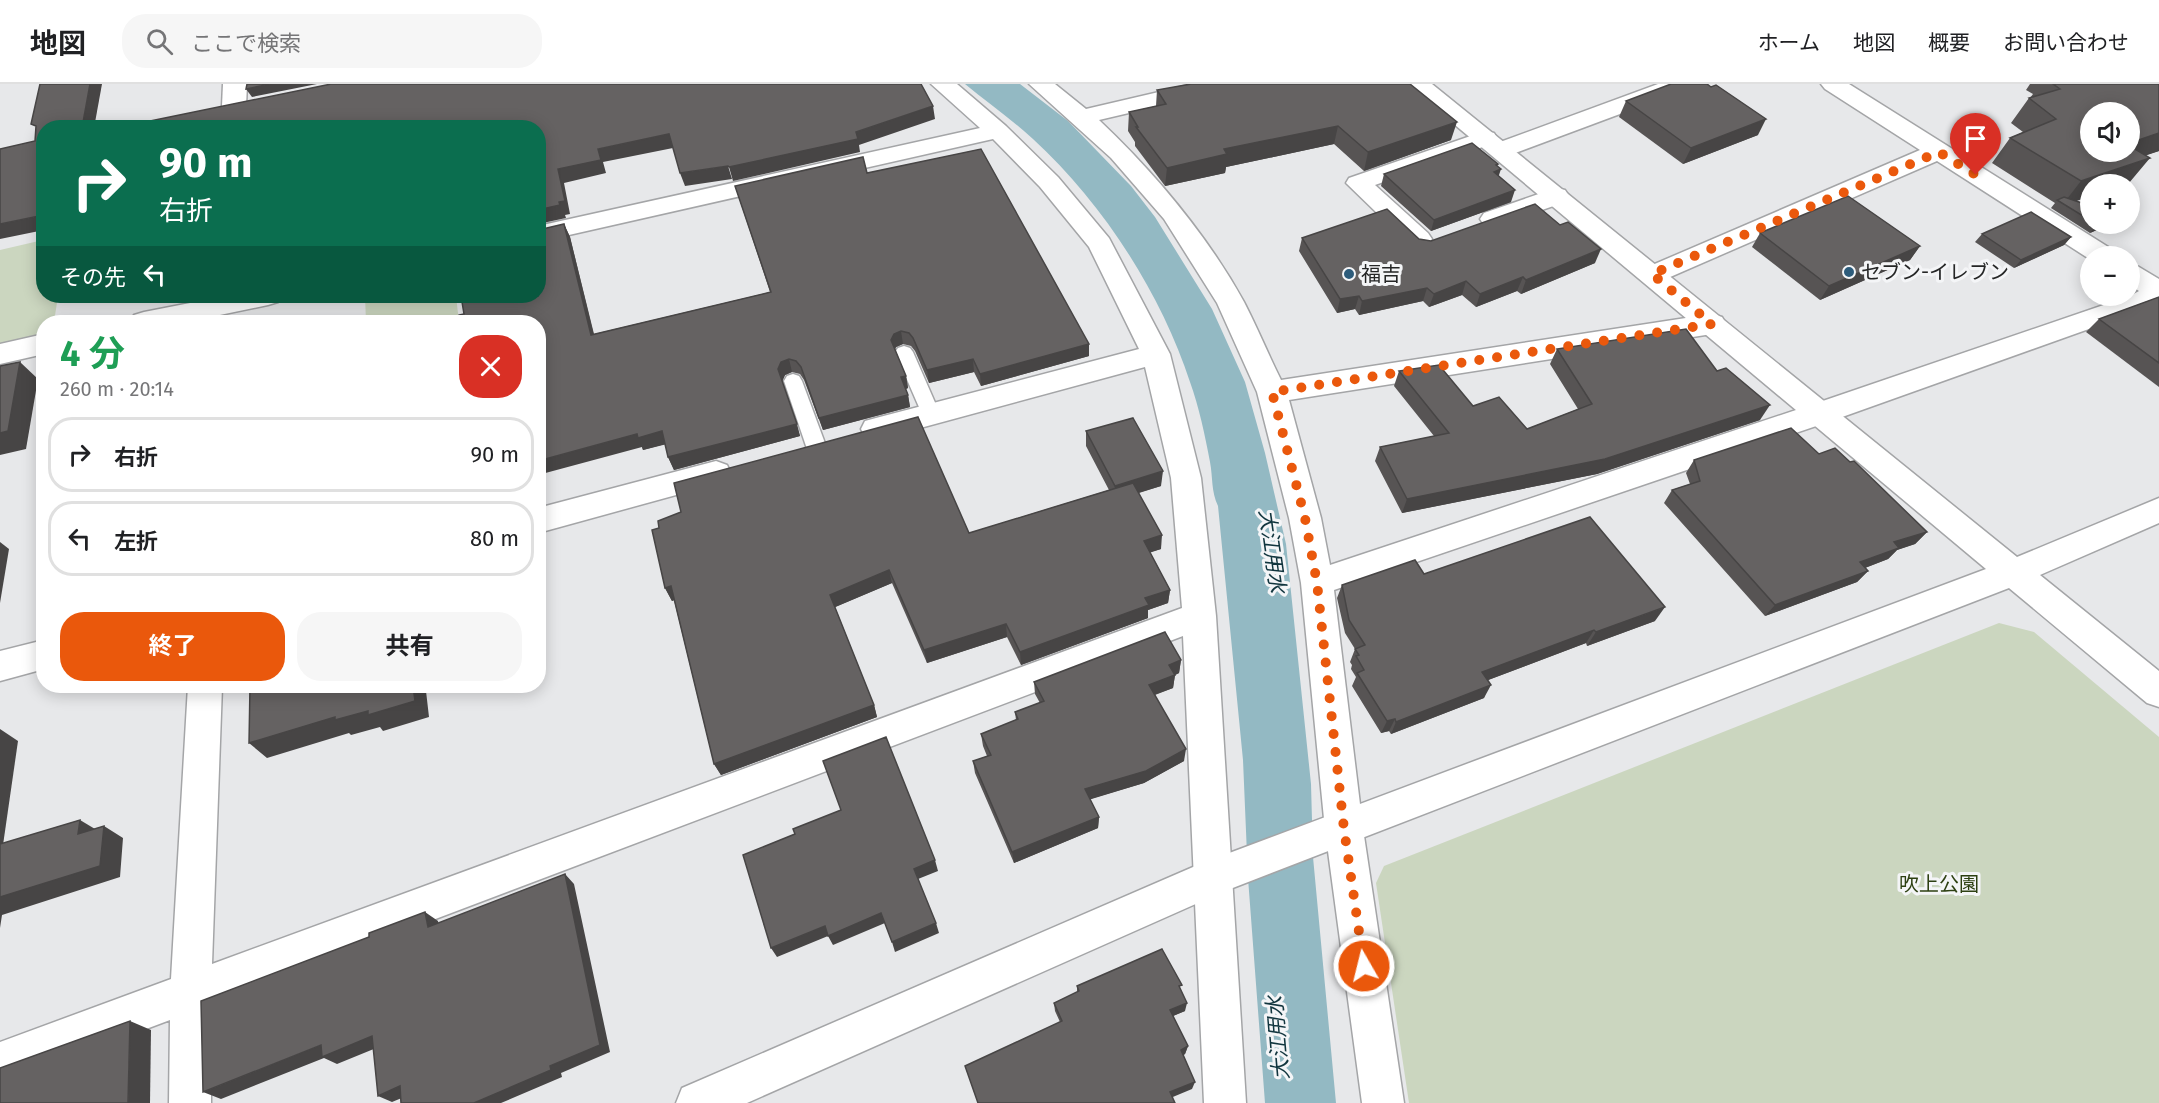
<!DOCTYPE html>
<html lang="ja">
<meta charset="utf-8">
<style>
:root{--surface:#fff;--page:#f6f6f6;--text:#202124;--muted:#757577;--line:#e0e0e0;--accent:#ea580c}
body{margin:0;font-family:"Fira Sans","Noto Sans JP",sans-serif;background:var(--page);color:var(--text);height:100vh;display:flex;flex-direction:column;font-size:22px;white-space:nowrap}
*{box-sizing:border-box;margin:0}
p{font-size:20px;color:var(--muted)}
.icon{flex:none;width:33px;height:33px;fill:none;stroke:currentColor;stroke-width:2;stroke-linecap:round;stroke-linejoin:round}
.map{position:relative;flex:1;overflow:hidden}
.drawer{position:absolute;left:36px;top:231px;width:510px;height:378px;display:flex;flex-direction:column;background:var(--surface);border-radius:24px;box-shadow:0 3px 15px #0003}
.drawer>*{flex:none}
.hud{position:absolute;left:36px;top:36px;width:510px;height:183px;border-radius:24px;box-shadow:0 3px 15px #0003;background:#0b6e4f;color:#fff;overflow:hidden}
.tools{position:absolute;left:2080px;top:18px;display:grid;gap:12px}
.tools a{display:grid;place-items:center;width:60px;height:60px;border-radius:50%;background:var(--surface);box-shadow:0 3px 15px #0003;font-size:30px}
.pin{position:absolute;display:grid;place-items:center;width:51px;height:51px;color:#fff;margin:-62px -26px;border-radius:50% 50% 50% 0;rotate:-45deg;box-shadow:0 0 6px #0007}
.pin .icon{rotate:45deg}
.me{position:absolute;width:66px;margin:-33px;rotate:352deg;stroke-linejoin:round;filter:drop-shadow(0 0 4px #0008)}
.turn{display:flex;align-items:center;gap:21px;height:126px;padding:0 24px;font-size:27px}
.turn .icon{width:78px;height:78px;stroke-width:2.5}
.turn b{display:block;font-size:42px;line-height:51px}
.then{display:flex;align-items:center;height:57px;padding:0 24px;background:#0003;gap:12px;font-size:22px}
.round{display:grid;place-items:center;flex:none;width:63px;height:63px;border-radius:24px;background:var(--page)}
.head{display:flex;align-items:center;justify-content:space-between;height:102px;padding:0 24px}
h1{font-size:36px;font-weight:700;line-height:45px;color:#1e9e55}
.action{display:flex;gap:12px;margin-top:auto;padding:12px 24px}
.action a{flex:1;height:69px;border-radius:24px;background:var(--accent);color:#fff;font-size:24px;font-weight:700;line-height:69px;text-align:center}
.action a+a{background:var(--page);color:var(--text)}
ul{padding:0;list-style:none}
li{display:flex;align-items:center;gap:18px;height:75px;margin:0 12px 9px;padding:0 12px;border:3px solid var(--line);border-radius:24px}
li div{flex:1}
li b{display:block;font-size:22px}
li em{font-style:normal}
header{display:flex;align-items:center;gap:36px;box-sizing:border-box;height:84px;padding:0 30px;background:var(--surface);border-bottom:2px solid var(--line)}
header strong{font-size:28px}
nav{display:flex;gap:33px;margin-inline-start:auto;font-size:21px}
.search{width:420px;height:54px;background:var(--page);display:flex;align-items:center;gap:15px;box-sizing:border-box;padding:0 21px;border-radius:24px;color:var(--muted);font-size:22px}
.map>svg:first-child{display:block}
.green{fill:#cbd6bf}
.water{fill:#93b9c3}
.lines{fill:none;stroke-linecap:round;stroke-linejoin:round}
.service-casing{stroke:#a4a5a7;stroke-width:3}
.minor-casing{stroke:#a4a5a7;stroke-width:3}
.tertiary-casing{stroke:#a4a5a7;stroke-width:3}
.service{fill:#fff;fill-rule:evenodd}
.minor{fill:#fff;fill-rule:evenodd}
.tertiary{fill:#fff;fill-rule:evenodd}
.wall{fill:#575454}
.shaded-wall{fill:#474545}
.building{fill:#656262;stroke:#474545;stroke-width:1.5}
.route{stroke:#ea580c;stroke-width:10;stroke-dasharray:0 18}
.poi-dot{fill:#2d5c7b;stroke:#f4f5f7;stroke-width:2}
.labels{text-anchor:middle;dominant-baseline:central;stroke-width:6;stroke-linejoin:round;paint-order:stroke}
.poi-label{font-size:20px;fill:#252626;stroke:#f4f5f7;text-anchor:start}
.park-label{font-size:20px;fill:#2d4012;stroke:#f4f5f7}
.water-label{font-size:21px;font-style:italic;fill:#11353e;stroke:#f4f5f7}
</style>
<header>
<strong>地図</strong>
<div class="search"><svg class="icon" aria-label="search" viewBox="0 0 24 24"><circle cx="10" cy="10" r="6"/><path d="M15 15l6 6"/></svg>ここで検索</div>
<nav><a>ホーム</a><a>地図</a><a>概要</a><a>お問い合わせ</a></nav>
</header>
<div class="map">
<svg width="2159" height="1019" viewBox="0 0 2159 1019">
<rect width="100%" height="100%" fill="#e7e8ea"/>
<g class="green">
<path d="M43,156L44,212H58L54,238H44L43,252L0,261V166Z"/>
<path d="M365,212H456L459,238H366Z"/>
<path d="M1999,539L2034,548L2159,653V1019H1409L1376,799L1384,782Z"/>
</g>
<path class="water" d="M965,0H1020L1068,37L1131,102L1155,133L1212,225L1245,298L1265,369L1286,460L1311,700L1313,773L1336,1019H1265L1248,794L1243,676L1218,422C1211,407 1213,394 1210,378C1205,351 1199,323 1190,298C1161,209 1102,118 1033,55C1011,35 987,18 965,0Z"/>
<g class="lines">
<g class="service-casing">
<g id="service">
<path d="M516,212H533L536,225L533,229H521Z"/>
<path d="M904,262L910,264L913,268L940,330L938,335L931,337L924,335L922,330L895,268L898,264Z"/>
<path d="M793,290L799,292L802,297L826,362L823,367L816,369L809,367L806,362L784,297L787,292Z"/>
</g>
</g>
<g class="minor-casing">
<g id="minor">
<path d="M223,0H247L245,44H221Z"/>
<path d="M931,0H957L1006,42L1058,93L1109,154L1170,270L1201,394L1216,532L1246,1019H1204L1183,552L211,920V1019H169L170,936L0,1000V958L171,895L188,602H222L212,880L1182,524L1171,394L1145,283L876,356L865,353L861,345L865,337L876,334L1139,265L1089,163L1040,103L993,55L538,158V142L980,44Z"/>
<path d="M1029,0H1055L1086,25L1193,0H1235L1231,5L1099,36C1154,88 1207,151 1244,218C1257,243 1268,270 1281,296L1712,230L1722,233L1726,240L1722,247L1712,250L1289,316L1321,434L1330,481L1811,321L2130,212L2139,207L2130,201V180L2139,183L2159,195V220L1831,337L1334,506L1363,745L1404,1019H1362L1325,745L1301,499L1289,434L1257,308L1217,219L1164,135L1111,74Z"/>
<path d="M1658,0H1691L1687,5L1510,71L1501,73L1492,71L1489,66L1492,61Z"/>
<path d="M1821,0H1849L2113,166L2117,172H2091V176L1937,77L1661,197L1652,200L1643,197L1639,191L1643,185L1920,66L1825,5Z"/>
<path d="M1485,47L1494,49L1497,54L1494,59L1375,101L1428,149L1432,155L1428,161L1419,163L1410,161L1346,99L1349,94Z"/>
<path d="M1556,104L1565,106L1569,112L1565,118L1493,143L1484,141L1480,135L1484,129Z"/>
<path d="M226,212H282L278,218L268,221L186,238H130L134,231L144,228Z"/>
<path d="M44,250V270L0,280V260Z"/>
<path d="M716,377L727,381L731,389L727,397L538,449V424Z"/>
<path d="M44,556V585L0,597V567Z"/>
</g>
</g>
<g class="tertiary-casing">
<path id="tertiary" d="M1406,0H1432L2017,473L2159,414V439L2040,491L2159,587V623L2147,619L2009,504L1225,807L747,1019H676L682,1004L1200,780L1986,485Z"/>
</g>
<use href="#service" class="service"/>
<use href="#minor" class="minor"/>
<use href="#tertiary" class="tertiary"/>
</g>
<g class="wall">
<path d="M2030,0H2159V67L2146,71L2129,99L2126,100H2091L2076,117L2091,122V140H2110L2090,149L2051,124L2055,119L1992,79L2010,54L2023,48L2011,39L2029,14H2030L2033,10L2026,6Z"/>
<path d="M1157,6L1451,56L1364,87L1334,60L1226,83L1225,89L1165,102L1135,62V58L1128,47L1129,28L1156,22Z"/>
<path d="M1626,17L1758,51L1683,80L1619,33Z"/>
<path d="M1497,82L1499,92L1511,118L1431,147L1381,102L1384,90Z"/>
<path d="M867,89L1089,272L981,302L974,288L929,299L915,267L911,262L903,260L896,263L895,265L906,292L908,304L906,305L908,311L910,323L823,346L804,296L800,290L792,288L785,291L782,297L800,352L674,386L668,373L665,360L643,366L642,363L538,238L464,230L514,212L516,218L528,217L564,140L570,153L594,250L770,208L735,102Z"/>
<path d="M1760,149L1920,162L1910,176L1820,216L1752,163Z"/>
<path d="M1982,150L2071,153L2064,161L2014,184L1975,158Z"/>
<path d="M1302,154L1419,155L1431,157L1595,179L1521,210L1517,207L1476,223L1462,211L1429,223L1423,217L1359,231L1355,225L1337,229L1299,167Z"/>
<path d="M2159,213V303L2086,248L2099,235Z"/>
<path d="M1557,265L1717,287L1760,336L1597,390L1402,429L1375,377L1380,363L1434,352L1394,302L1399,287L1473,322L1527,345L1578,325L1550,280Z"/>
<path d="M1086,347L1161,402L1139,409L1161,465L1150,468L1170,506L1168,519L1148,526V534L1021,581L1007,553L927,579L892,499L835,523L874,621L877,633L721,691L714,680L674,516L672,517L665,504L969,449L1109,406L1086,362Z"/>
<path d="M1819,370L1850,378L1927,448L1915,460L1897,466L1888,475L1865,484L1868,487L1857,498L1765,532L1664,419L1672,406L1690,400L1686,389L1694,376Z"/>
<path d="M1424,490L1655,537L1587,562L1586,559L1488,596L1484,614L1391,650L1389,647L1381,649L1352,602L1356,593L1351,585L1352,581L1350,578L1355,565L1345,549L1337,514L1342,501Z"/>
<path d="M1181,576L1179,589L1175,591L1173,604L1155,611L1184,677L1144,699L1090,715L1099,733L1098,744L1014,779L975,689L973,677L987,672L983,662L981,650L1016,636L1015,628L1040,619L1035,610L1034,598Z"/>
<path d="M1077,902L1181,906L1185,927L1173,932L1188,962L1185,970L1183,971L1192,1005L1060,938L1055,927L1054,919L1077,909Z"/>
</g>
<g class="shaded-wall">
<path d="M90,0H102L94,44H82Z"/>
<path d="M270,0H317L252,13L246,5Z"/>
<path d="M933,22L935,35L859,61L860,68L733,97L729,83L856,48Z"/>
<path d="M1766,35L1758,51L1683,80L1691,64Z"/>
<path d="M1457,38L1451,56L1364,87L1368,68Z"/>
<path d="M1338,42L1334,60L1226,83L1225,89L1165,102L1167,84L1224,65Z"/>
<path d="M2159,49V67L2106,85L2130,68V59Z"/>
<path d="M669,50L673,64L603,78L606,89L564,99L570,130L565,131L566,134L538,140V126L558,85L598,65Z"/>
<path d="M2150,74L2129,99L2126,100H2091V112L2065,121L2063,120L2081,97Z"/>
<path d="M1498,80L1495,87L1501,85L1497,97L1490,100L1496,81Z"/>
<path d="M728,82L732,95L685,102L680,89Z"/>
<path d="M1515,106L1511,118L1431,147L1434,136Z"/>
<path d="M44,131V146L0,155V140Z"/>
<path d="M564,140L570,153L597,264L591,251Z"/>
<path d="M2100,140H2110L2090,149L2097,141Z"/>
<path d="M2071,153L2064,161L2014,184L2021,176Z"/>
<path d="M1920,162L1910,176L1820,216L1829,202Z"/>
<path d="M1601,165L1595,179L1521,210L1526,196Z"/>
<path d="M1523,193L1517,207L1476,223L1480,210Z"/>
<path d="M1466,197L1462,211L1429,223L1434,210Z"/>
<path d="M1427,204L1423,217L1359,231L1362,217Z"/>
<path d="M511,212H514L520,231L513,218Z"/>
<path d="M1359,212L1355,225L1337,229L1340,215Z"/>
<path d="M901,247L903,260L896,263L893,269L891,256L894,250Z"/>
<path d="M1089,260V272L981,302L980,290Z"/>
<path d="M789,275L792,288L785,291L782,298L778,285L781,278Z"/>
<path d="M973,275L974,288L929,299L927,286Z"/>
<path d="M20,278L38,295L26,365L0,371V349Z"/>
<path d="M906,292L908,304L903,306L901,293Z"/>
<path d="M908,311L910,323L823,346L819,334Z"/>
<path d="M1770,321L1760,336L1597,390L1402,429L1407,415Z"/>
<path d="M797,340L800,352L674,386L668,373Z"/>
<path d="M662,347L667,360L643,366L642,363L538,391V377L637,350Z"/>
<path d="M1163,387L1161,402L1114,416L1115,402Z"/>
<path d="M1927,448L1915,460L1897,466L1888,475L1849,490L1860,478L1894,458Z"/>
<path d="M1162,451L1161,465L1143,471L1144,457Z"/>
<path d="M0,458L9,465L0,519Z"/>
<path d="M889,486L892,499L833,524L830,511Z"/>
<path d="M1868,487L1857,498L1765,532L1775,521Z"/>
<path d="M671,502L677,515L672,517L665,504Z"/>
<path d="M1170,506L1168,519L1148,526V534L1021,581L1020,568L1145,514Z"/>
<path d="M1665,523L1655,537L1587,562L1596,548Z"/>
<path d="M1006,540L1007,553L927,579L924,566Z"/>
<path d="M1594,546L1586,559L1475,601L1482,588Z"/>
<path d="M1181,576L1179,589L1175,591L1173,604L1148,613L1149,601L1169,581Z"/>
<path d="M1491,601L1484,614L1391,650L1396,638Z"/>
<path d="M413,602H446L426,607L429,633L383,647L380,643L351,651L349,649L267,674L249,659Z"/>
<path d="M874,621L877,633L721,691L714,680Z"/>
<path d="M1395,635L1389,647L1381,649L1387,637Z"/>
<path d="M0,645L18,657L2,768L0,774Z"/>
<path d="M1186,665L1184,677L1144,699L1085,717V705Z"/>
<path d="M1099,733L1098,744L1014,779L1012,768Z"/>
<path d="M80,736L100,748L78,750Z"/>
<path d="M104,742L123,754L120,793L2,831L0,844V813Z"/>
<path d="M935,776L938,787L918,795L914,785Z"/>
<path d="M565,790L574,800L610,968L561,989L562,993L501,1019H474L550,982Z"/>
<path d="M425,828L438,837L440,852L428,843Z"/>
<path d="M881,829L885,839L833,861L828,852L777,873L771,864L825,842Z"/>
<path d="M936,839L939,849L895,868L892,858Z"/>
<path d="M1187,919L1185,927L1168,934L1170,926Z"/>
<path d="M130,937L151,946L150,1019H128Z"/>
<path d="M372,952L386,960L337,980L324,974L221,1015L203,1008L321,961Z"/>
<path d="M1188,962L1185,970L1179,974L1181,966Z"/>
<path d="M1195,998L1192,1005L1168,1015L1170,1008Z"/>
<path d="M400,1002L414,1009L392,1018L378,1012Z"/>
</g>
<g class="building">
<path d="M40,0H90L82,44H44V131L0,140V65L35,57L36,42L31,40Z"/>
<path d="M247,0H270L246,5Z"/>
<path d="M331,0H921L933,22L856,48L858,55L729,83L728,82L680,89L669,50L598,65L601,76L558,85L565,117L559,118L560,121L538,126V44H116Z"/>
<path d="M1191,0H1410L1457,38L1368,68L1338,42L1224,65L1227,70L1167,84L1136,43H1138L1129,28L1166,20L1157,6Z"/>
<path d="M1671,0H1707L1711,3L1716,1L1766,35L1691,64L1626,17Z"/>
<path d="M2053,0H2159V49L2130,59V28H2091V68H2130V62L2150,74L2081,97L2010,54L2056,35L2029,14L2060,5Z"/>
<path d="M1472,59L1498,80L1496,81L1501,85L1494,88L1515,106L1434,136L1384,90Z"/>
<path d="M981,65L1089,260L980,290L973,275L927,286L913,254L909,249L901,247L894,250L891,256L906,292L901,293L908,311L819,334L801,283L796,277L789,275L781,278L778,285L797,340L668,373L662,347L638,354L637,350L538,377V238H460L459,231L464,230L461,212H511L513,218L528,217L532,212H538V146L564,140L591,251L771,208L735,102L863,73L867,89Z"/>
<path d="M1848,112L1920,162L1829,202L1760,149Z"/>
<path d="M2064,113L2091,122V137L2057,116Z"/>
<path d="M1535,120L1560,141L1568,138L1601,165L1526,196L1523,193L1480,210L1466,197L1434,210L1427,204L1362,217L1359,212L1340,215L1302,154L1387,125L1419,155L1431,157Z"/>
<path d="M2031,128L2071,153L2021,176L1982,150Z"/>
<path d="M2159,213V279L2099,235Z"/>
<path d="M1686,245L1717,287L1726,284L1770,321L1605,375L1407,415L1380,363L1449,349L1399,287L1439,281L1473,322L1499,313L1527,345L1592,320L1557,265Z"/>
<path d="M20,278L8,347L0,349V282Z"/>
<path d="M918,333L969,449L1133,399L1162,451L1144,457L1170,506L1145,514L1149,521L1020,568L1006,540L924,566L889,486L830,511L874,621L714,680L671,502L665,504L652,446L659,444L658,437L681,428L674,399Z"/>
<path d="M1133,334L1163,387L1115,402L1086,347Z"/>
<path d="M1791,344L1819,370L1835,364L1850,378L1854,377L1927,448L1894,458L1899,464L1860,478L1868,487L1775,521L1672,406L1700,397L1694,376Z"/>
<path d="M1590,433L1665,523L1596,548L1594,546L1482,588L1491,601L1396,638L1395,635L1387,637L1357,589L1364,586L1356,572L1359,571L1355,565L1365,561L1349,536L1342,501L1415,476L1424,490Z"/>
<path d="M1165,548L1181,576L1169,581L1175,591L1149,601L1186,665L1146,687L1085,705L1099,733L1012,768L973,677L991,671L981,650L1018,635L1015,628L1044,617L1034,598Z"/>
<path d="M250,602H413L415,617L368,631V627L335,636V633L249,659Z"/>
<path d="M886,653L935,776L914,785L936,839L892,858L881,829L828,852L825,842L771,864L743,771L795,750L793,745L841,726L823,677Z"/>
<path d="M80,736L78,750L104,742L100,782L0,813V760Z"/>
<path d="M565,790L600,961L550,982L551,986L474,1019H401L400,1002L378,1012L372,952L322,973L321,961L203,1008L201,917L369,853V849L425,828L428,843Z"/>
<path d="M1162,865L1182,901L1179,902L1187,919L1170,926L1188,962L1181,966L1195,998L1170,1008L1175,1019H978L965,982L1062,937L1054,919L1079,907L1077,902Z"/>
<path d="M130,937L128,1019H0V984Z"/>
</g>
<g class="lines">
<path class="route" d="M1364,882L1344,745L1317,499L1305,434L1272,308L1712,240L1652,190L1939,68L1976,91"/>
</g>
<g class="poi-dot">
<circle cx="1849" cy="188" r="6"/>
<circle cx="1349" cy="190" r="6"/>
</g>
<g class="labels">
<g class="poi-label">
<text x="1861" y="188">セブン-イレブン</text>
<text x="1361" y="190">福吉</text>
</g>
<g class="park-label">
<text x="1939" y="800">吹上公園</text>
</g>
<g class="water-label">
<text transform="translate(1272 467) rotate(82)">大江用水</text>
<text transform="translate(1278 954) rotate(-95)">大江用水</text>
</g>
</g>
</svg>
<div class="tools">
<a><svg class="icon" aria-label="sound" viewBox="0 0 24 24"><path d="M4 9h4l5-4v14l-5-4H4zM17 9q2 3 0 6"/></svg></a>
<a>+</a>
<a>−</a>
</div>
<div class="pin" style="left:1976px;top:91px;background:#d93025"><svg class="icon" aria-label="arrive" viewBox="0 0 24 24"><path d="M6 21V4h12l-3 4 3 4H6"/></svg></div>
<svg class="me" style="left:1364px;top:882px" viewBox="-20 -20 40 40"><circle r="17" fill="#ea580c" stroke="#fff" stroke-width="3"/><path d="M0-11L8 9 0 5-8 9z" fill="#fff"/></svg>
<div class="hud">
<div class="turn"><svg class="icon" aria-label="right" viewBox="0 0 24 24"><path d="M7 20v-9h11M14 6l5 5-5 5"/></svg><div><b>90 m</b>右折</div></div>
<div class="then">その先<svg class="icon" aria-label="left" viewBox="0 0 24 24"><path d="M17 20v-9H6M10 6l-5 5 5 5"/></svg></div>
</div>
<section class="drawer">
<div class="head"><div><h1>4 分</h1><p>260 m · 20:14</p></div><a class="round" style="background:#d93025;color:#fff"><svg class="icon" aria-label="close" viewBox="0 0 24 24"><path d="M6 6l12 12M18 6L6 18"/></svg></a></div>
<ul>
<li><svg class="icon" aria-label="right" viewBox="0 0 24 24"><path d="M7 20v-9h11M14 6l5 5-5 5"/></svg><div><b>右折</b></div><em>90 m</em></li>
<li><svg class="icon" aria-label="left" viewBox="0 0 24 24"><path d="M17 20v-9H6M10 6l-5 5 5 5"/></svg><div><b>左折</b></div><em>80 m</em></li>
</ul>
<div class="action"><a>終了</a><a>共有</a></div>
</section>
</div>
